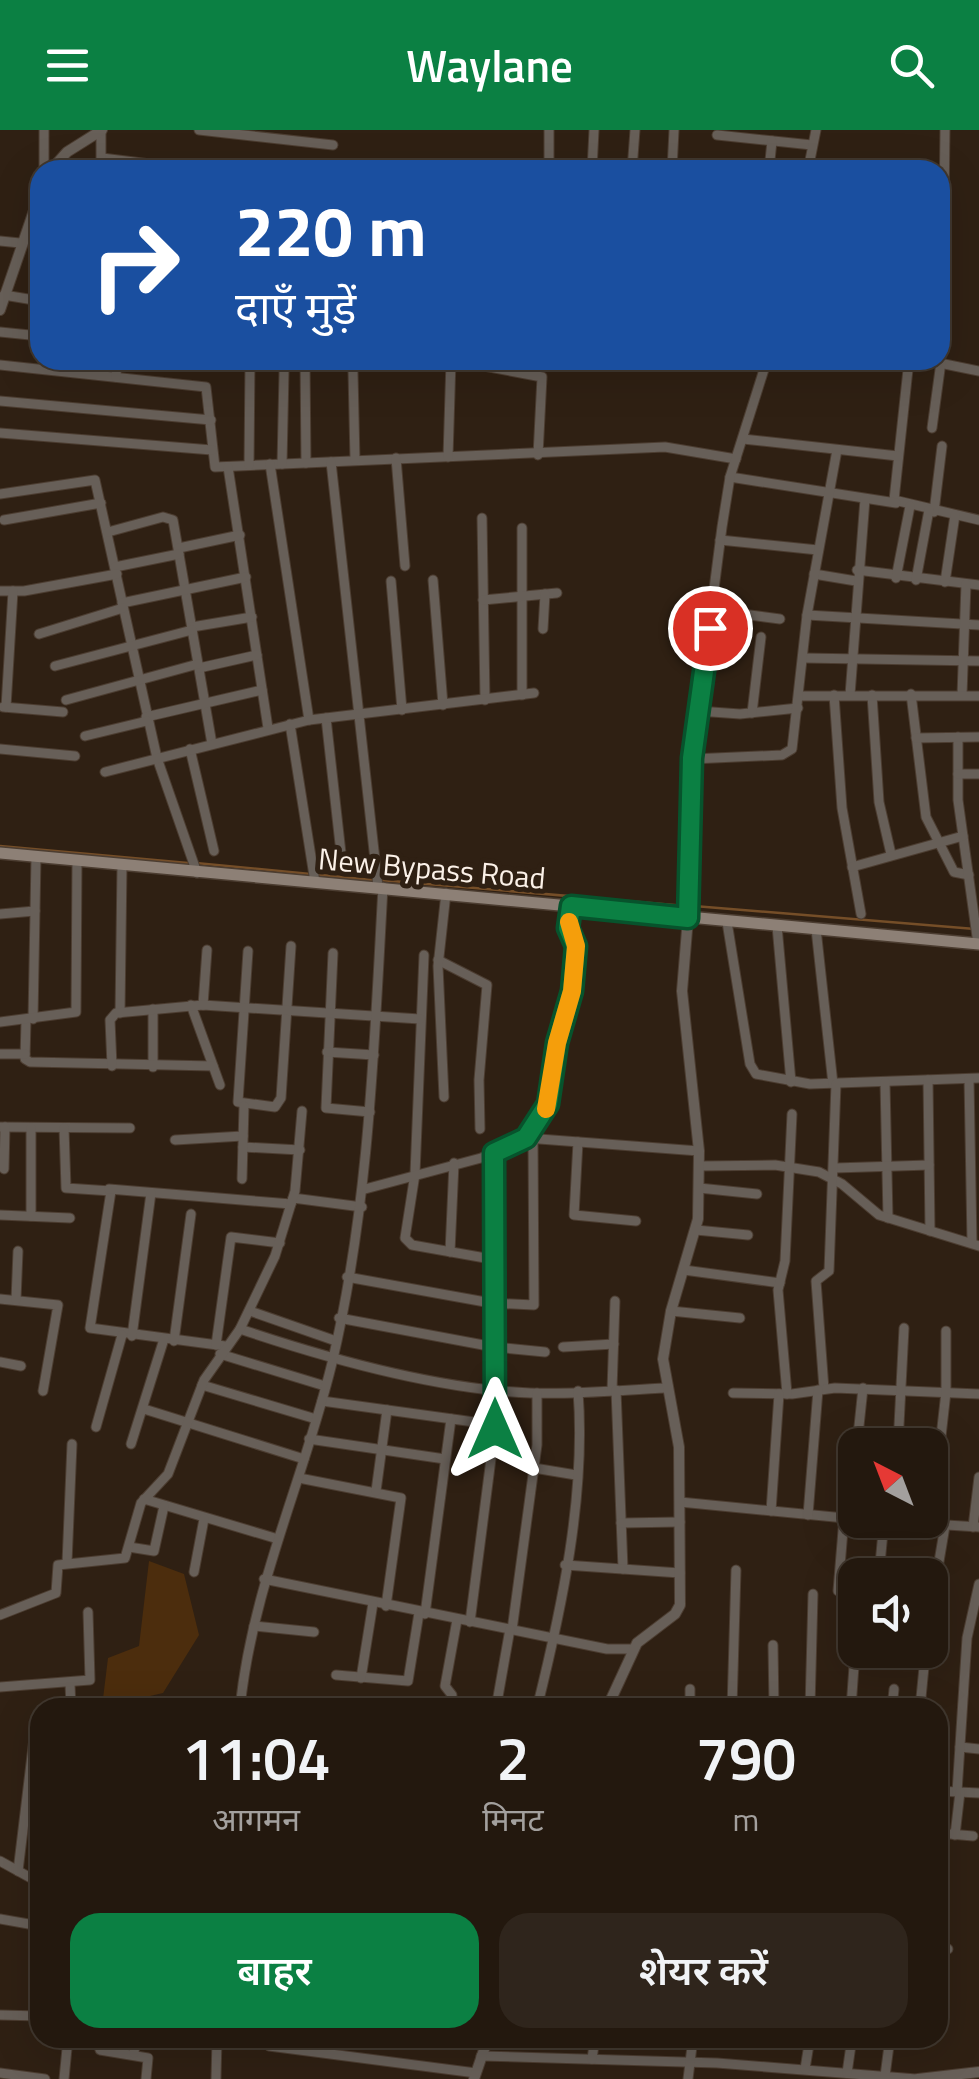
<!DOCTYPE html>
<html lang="hi">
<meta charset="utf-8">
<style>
:root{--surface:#23180e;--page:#2f251c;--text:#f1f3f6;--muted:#a3a09e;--line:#40372e;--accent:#0b8043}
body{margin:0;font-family:"Titillium Web","Noto Sans Devanagari",sans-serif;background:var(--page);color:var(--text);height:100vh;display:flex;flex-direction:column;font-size:38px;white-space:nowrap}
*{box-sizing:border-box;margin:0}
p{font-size:32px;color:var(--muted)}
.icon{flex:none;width:55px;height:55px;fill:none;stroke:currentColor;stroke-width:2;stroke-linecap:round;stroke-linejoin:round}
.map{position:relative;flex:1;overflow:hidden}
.sheet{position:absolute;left:30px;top:1568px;width:918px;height:350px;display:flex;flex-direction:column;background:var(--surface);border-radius:30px;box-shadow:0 10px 40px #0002,0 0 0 2px var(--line)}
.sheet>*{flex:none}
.hud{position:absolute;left:30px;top:30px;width:920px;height:210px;border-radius:30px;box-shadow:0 10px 40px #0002,0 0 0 2px var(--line);background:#1a4fa0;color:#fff;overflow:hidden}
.needle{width:65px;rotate:318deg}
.tools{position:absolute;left:838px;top:1298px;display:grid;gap:20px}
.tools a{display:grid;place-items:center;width:110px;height:110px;border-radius:20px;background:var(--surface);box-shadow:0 10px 40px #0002,0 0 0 2px var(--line);font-size:50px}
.pin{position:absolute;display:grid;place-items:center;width:85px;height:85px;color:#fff;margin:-42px;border:5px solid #fff;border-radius:50%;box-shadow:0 2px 10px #0007}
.me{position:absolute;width:110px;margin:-55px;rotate:0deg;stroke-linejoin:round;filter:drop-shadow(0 0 8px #0008)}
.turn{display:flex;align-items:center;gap:35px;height:210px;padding:0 40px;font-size:45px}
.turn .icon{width:130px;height:130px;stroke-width:2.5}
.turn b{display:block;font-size:70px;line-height:85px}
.eta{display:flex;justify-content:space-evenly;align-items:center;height:170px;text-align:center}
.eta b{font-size:60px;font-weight:600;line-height:70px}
.button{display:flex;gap:20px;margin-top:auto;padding:20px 40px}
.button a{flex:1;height:115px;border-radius:30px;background:var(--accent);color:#fff;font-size:40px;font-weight:600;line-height:115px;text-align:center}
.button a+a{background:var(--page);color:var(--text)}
header{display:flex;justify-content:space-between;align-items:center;height:130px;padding:0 40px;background:var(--accent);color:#fff;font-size:45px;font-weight:600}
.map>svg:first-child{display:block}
.green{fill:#4c2d0d}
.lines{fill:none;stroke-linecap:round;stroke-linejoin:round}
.stream{stroke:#754e28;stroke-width:2.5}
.minor-casing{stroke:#4c3d31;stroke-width:11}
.tertiary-casing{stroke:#4c3d31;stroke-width:12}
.secondary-casing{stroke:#4c3d31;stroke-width:14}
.minor{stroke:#675f58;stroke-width:9}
.tertiary{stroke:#675f58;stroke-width:10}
.secondary{stroke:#8d8076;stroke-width:11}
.route-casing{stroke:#07532c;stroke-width:25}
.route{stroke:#0b8043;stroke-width:18}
.slow{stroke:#f59e0b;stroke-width:18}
.labels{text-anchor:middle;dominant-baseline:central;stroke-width:10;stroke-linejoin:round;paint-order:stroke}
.street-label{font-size:30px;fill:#fbf1e8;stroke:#2f2013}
</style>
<header><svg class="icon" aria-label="menu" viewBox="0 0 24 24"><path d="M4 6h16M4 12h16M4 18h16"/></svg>Waylane<svg class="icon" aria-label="search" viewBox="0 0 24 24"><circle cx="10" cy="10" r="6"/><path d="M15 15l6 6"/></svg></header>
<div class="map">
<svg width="979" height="1949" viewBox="0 0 979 1949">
<rect width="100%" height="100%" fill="#2f2013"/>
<path class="green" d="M149,1431L184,1444L199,1505L163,1563L102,1577L108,1528L139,1516Z"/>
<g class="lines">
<g class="stream">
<path d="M0,716L188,733"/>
<path d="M196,733L372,750"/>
<path d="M380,750L686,776"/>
<path d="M694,776L975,799"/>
</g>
<g class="minor-casing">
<g id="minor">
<path d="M44,0V40"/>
<path d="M199,0L333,15"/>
<path d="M549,0V40"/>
<path d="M717,5L812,15"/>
<path d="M102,28L198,40"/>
<path d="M101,40V0"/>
<path d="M592,40L594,0"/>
<path d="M632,40L635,0"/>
<path d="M672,40L674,0"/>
<path d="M769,40L772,11"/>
<path d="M808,40L816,0"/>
<path d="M0,111L20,113"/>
<path d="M943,152L945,0"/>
<path d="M4,165L40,171"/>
<path d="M0,202L40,206"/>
<path d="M305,230L306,333"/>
<path d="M452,230L542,247L538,325"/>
<path d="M749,230L766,233"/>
<path d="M909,230L894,370L979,390"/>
<path d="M925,230L979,241"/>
<path d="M0,235L206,257L215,337L665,317L736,329"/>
<path d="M353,242L355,330"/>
<path d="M116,247L117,230"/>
<path d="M0,271L211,290"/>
<path d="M932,298L941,232"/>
<path d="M0,303L212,320"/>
<path d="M743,309L898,326"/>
<path d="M448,327L451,230"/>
<path d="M396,328L405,436"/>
<path d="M331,332L378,757"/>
<path d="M270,334L309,590"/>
<path d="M282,334L284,242"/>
<path d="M249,335L250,230"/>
<path d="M228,337L268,598"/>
<path d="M730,347L896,373"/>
<path d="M0,364L95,350L157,628L197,743"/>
<path d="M934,382L942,316"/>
<path d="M482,388L485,570"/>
<path d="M4,390L101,373"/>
<path d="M522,398V565"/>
<path d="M108,402L163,387L173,390L212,614"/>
<path d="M720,410L818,420"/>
<path d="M179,418L240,405"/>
<path d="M115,437L179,424"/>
<path d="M857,440L979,455"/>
<path d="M814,444L856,451"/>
<path d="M896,448L910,376"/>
<path d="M433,450L443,575"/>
<path d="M916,450L929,380"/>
<path d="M391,451L402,580"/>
<path d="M945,452L955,385"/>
<path d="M0,461H24L117,444"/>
<path d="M483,470L557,463"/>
<path d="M122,473L246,447"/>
<path d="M712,480L780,489"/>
<path d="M807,485L979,495"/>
<path d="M192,497L252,487"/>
<path d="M543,499L545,464"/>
<path d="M39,504L123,478"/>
<path d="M803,528L979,531"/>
<path d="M55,536L192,500"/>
<path d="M199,538L257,525"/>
<path d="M911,564L926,687L954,742L969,745"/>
<path d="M834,565L842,678L861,784"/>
<path d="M850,565L865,369"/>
<path d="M872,565L879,672L891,724"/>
<path d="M962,565L966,454"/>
<path d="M799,566H979"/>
<path d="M66,570L198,534"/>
<path d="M3,577L63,582"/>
<path d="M6,577L13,461"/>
<path d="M698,581L740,584L798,578"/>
<path d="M752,583L761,507"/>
<path d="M146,587L262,560"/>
<path d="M326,588L342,732L347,737L378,741"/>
<path d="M290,594L315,752"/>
<path d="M85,606L147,591"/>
<path d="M958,607V670L978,814"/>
<path d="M916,608L979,607"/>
<path d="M0,619L75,626"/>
<path d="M190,619L214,721"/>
<path d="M692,629L782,625L792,619L807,485L837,320"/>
<path d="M105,642L309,590L534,563"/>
<path d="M958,644H979"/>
<path d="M852,737L963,706"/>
<path d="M0,784L35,781"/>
<path d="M688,788L692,629L722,397L730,347L767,230"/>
<path d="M727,792L750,934L756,944L810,954L979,948"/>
<path d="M777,796L791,952"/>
<path d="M816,799L833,954"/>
<path d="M248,821L238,972L275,977L281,968L291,816"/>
<path d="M333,823L326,978L370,982"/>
<path d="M424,825L415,1044L405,1108L412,1115L491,1129"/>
<path d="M438,830L487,855L479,950L480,999"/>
<path d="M191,875L220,955"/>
<path d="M203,875L207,820"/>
<path d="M153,879V937"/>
<path d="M120,883L122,735"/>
<path d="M33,889L36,727"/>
<path d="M26,890L25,929L30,932L213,936"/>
<path d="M0,892L76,882L77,731"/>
<path d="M327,922L374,925"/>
<path d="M0,924H25"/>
<path d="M112,936L110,890L116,883L203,875L420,889"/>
<path d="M969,949L972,1113"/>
<path d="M928,950L930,1101"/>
<path d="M885,952L888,1088"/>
<path d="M444,967L438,836L446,763"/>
<path d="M0,997L130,998"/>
<path d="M31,998V1086"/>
<path d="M64,998L66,1058L111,1061L90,1198L225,1216"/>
<path d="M526,1008C554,977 549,944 559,906C566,877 576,852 576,821C576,804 568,799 571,776"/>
<path d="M175,1010L243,1006"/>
<path d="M578,1012L574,1085L636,1091"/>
<path d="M243,1017L300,1020"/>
<path d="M700,1036L775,1035L819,1042L842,1054L879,1085L979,1116"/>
<path d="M835,1038L929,1035"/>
<path d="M4,1039L5,997"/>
<path d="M242,1049L244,976"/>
<path d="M699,1058L757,1064"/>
<path d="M109,1059L291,1074"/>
<path d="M365,1059L481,1028L526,1008L699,1021"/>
<path d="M293,1068L362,1077"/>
<path d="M0,1085L70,1088"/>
<path d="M696,1100L748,1105"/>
<path d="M450,1122L454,1033"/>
<path d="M684,1140L780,1153"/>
<path d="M347,1147L491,1173L534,1175L533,1008"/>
<path d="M0,1169L58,1175L43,1261"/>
<path d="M16,1170L18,1121"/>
<path d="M250,1181L336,1211"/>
<path d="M671,1181L740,1188"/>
<path d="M339,1188L494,1217L545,1222"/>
<path d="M240,1199C329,1229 435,1259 530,1263C575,1265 622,1260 667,1258"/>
<path d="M132,1206L151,1063"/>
<path d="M174,1211L191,1084"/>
<path d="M216,1215L231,1107L280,1113"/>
<path d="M563,1217L614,1214"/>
<path d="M220,1224L325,1256"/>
<path d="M0,1232L21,1236"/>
<path d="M202,1255L316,1289"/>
<path d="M824,1259L816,1151L829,1141L836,954"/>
<path d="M612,1260L615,1171"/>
<path d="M616,1260L623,1439"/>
<path d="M733,1263L792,1264L835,1258L979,1264"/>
<path d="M787,1264L778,1160L785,1131L792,984"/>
<path d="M322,1271L496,1295"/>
<path d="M144,1279L304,1329"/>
<path d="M96,1297L122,1205"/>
<path d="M309,1309L445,1329"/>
<path d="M131,1314L164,1209"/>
<path d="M857,1315L863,1258"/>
<path d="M898,1315L904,1198"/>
<path d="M534,1338L576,1345"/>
<path d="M299,1348L401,1368L386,1476"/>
<path d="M376,1361L387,1280"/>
<path d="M144,1369L278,1409"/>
<path d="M680,1372L855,1389"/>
<path d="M771,1381L779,1264"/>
<path d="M808,1385L818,1260"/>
<path d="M850,1389L855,1339"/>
<path d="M866,1390L979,1397"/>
<path d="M621,1393L680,1392"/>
<path d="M931,1395L946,1262V1201"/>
<path d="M973,1397L979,1347"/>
<path d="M129,1417L154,1421L164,1376"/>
<path d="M67,1433L72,1314"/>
<path d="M565,1435L680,1443"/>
<path d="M194,1442L204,1389"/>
<path d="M879,1445L884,1391"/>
<path d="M264,1449L607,1519H633"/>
<path d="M838,1461L844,1388"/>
<path d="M933,1467L945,1396"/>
<path d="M425,1484L451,1289"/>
<path d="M0,1485L56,1463L58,1435L125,1428L141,1373L168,1344L204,1250L240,1199L275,1126L295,1061L302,981"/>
<path d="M470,1492L496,1290L491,1154L494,1023"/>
<path d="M254,1496L314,1502"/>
<path d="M512,1500L537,1315V1263"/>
<path d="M773,1515L774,1578"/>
<path d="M336,1545L408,1551L419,1483"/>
<path d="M361,1548L373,1473"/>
<path d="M70,1554L71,1578"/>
<path d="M0,1557L90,1550L88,1482"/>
<path d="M690,1559V1578"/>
<path d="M241,1575L282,1578"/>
<path d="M240,1578C252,1458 304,1349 332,1233C369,1077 374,917 383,757"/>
<path d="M451,1578L452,1565L445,1556L457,1490"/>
<path d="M496,1578L510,1499"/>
<path d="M537,1578C562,1477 586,1365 578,1261"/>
<path d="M732,1578L736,1440"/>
<path d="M810,1578L813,1464"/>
<path d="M851,1578L855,1522"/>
<path d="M892,1578L894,1559"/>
<path d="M920,1578L924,1537"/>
<path d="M960,1617L979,1619"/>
<path d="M938,1661L979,1663"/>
<path d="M957,1662L967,1508L979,1454"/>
<path d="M938,1703L973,1706"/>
<path d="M955,1705L960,1662"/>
<path d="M0,1731L40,1753"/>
<path d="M18,1741L36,1592"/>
<path d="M0,1789L40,1796"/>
<path d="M938,1818L948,1819"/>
<path d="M0,1885L40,1886"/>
<path d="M97,1908L100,1920L148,1928L146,1949"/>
<path d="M269,1916L476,1943"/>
<path d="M134,1923L136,1908"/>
<path d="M481,1926L717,1933L916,1949"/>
<path d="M592,1929L595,1908"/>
<path d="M805,1939L810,1908"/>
<path d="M0,1943L45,1949"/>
<path d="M847,1943L852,1908"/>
<path d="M885,1946L890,1908"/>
<path d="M64,1949L68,1908"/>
<path d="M216,1949L217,1908"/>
<path d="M688,1949L693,1908"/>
</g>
</g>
<g class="tertiary-casing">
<g id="tertiary">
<path d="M51,40L67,22L102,0"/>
<path d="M0,180L40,63"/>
<path d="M607,1578L637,1513L675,1484L680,1475L679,1317L663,1229L671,1181L698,1089L699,1021L682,861L688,788"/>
<path d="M474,1949L488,1908"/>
<path d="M918,1949L979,1942"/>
</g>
</g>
<g class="secondary-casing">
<path id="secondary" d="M0,723L979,814"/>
</g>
<use href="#minor" class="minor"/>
<use href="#tertiary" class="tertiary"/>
<use href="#secondary" class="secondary"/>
</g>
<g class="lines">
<g class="route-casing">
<path id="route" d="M495,1299L494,1023L526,1008L548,974L557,913L572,861L576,816L568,798L571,776L688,788L692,628L710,498"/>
</g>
<use href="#route" class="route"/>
<path class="slow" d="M546,979L557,913L572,861L576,816L569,792"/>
</g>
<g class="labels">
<g class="street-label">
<text transform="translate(432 738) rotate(5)">New Bypass Road</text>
</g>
</g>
</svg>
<div class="tools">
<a><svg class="needle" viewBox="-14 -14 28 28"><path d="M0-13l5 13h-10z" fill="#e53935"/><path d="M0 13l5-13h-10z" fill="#a3a09e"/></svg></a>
<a><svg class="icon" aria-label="sound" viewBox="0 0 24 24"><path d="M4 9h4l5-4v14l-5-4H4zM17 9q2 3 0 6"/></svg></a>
</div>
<div class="pin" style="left:710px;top:498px;background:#d93025"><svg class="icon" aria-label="arrive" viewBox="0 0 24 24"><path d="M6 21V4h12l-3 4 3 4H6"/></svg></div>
<svg class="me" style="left:495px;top:1299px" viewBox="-20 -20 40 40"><path d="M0-17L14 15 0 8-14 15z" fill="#0b8043" stroke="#fff" stroke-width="4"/></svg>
<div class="hud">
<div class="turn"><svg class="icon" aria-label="right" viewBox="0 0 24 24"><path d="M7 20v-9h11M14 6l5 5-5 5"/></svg><div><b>220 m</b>दाएँ मुड़ें</div></div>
</div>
<section class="sheet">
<div class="eta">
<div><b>11:04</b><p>आगमन</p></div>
<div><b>2</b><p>मिनट</p></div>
<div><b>790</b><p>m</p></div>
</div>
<div class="button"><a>बाहर</a><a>शेयर करें</a></div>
</section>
</div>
